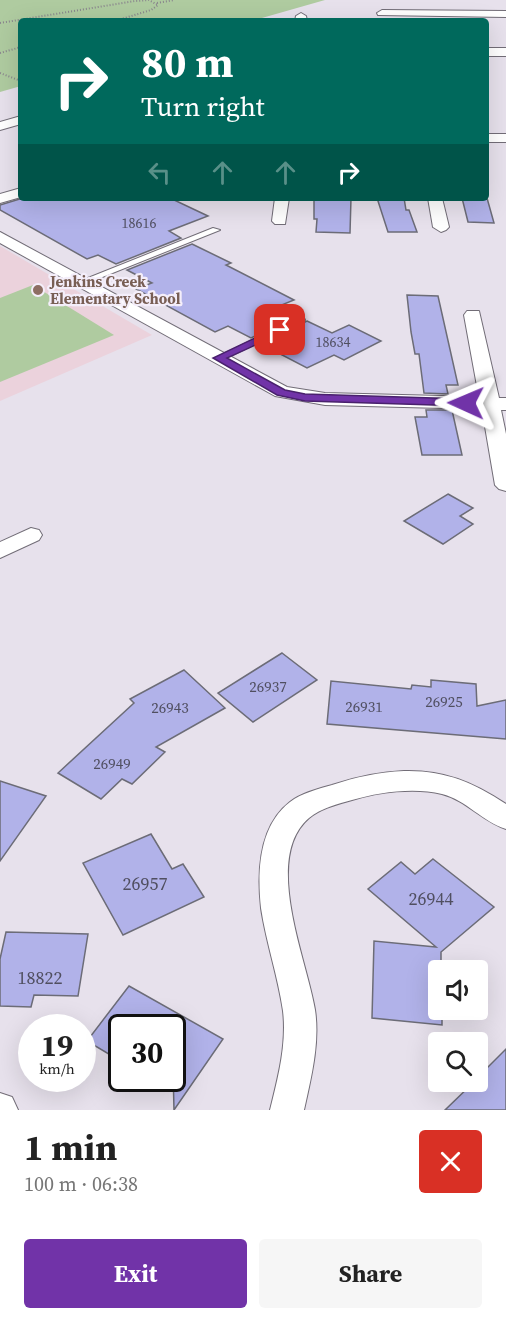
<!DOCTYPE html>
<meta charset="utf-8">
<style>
:root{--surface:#fff;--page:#f6f6f6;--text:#222;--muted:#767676;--accent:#7133a8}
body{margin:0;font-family:"Source Serif 4",serif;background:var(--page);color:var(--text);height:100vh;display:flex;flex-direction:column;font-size:22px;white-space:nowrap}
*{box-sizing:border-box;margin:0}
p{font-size:20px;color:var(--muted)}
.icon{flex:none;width:33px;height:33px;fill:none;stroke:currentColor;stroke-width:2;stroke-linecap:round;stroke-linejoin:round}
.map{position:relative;height:1110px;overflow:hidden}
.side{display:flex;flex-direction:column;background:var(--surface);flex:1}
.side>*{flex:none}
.guide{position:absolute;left:18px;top:18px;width:471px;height:183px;border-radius:6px;box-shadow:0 6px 24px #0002;background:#00695c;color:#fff;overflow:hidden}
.buttons{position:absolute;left:428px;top:960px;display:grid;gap:12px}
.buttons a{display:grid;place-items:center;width:60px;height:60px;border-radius:6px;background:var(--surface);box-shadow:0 6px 24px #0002;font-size:30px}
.speed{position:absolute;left:18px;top:1014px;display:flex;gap:12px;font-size:30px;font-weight:700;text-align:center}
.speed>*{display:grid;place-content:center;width:78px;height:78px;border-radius:50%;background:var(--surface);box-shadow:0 6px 24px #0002;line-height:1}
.speed small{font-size:15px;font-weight:400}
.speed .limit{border:3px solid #111;border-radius:9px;background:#fff;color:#111}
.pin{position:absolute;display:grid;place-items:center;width:51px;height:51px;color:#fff;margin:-26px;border-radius:12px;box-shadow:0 3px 9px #0006}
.me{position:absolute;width:66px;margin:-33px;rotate:271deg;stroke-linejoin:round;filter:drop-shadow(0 0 4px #0008)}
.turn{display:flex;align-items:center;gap:21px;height:126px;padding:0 24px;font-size:27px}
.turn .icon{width:78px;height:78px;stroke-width:2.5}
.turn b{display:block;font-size:42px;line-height:51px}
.lanes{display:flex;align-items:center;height:57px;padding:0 24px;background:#0003;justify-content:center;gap:30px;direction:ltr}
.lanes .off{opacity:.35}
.round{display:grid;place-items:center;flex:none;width:63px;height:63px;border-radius:6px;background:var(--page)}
.headline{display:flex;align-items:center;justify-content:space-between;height:102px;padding:0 24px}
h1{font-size:36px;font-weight:700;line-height:45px}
.primary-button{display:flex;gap:12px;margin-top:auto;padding:12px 24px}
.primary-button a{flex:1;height:69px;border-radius:6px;background:var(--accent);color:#fff;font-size:24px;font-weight:700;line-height:69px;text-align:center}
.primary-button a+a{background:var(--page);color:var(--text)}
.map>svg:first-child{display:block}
.education{fill:#ebd2dc}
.green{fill:#afcba0}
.building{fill:#b1b2e9;stroke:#6c6c77;stroke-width:1.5}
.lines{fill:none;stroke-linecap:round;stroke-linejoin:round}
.lane-casing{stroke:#726d77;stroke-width:2}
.street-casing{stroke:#726d77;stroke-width:2}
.path{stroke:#89858d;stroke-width:2;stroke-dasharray:1 2;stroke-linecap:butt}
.lane{fill:#fff;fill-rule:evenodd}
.street{fill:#fff;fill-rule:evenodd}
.route{fill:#7133a8;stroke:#49216d;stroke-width:1.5}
.education-dot{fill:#8d6e63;stroke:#f4eefa;stroke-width:2}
.labels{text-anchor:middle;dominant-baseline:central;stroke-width:4.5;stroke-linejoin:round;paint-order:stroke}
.far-number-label{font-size:14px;fill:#504f60}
.far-education-label{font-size:15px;font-weight:bold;fill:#785e54;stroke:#f4eefa;text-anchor:start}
.number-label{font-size:15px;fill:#504f60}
.near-number-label{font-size:18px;fill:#504f60}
</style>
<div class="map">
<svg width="506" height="1110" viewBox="0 0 506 1110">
<rect width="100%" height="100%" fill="#e7e1ec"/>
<path class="education" d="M0,246L152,335L0,401Z"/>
<g class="green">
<path d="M0,0H325L251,21H21V86L0,92Z"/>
<path d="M33,285L114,335L0,382V298Z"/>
</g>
<g class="building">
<path d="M23,198H170L208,216L169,231L181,238L116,264L98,255L87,259L0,210V205Z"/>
<path d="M314,198H351L350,233L316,232L317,219H314Z"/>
<path d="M377,198H404L406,210H409L417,232H388Z"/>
<path d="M462,198H487L494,223L468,222Z"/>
<path d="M192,244L231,263L226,265L294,300L279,306L298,316L251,338L228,326L215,332L136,289L152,283L127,270Z"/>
<path d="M407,295L438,296L458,385H446L448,394L424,393L419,354H415L411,332Z"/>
<path d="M307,321L332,333L349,325L381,341L344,360L334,355L307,368L261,344Z"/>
<path d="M426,410H452L462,455H422L415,417H427Z"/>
<path d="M448,494L473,508L460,516L473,524L443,544L404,521Z"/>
<path d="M282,653L317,680L253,722L218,693Z"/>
<path d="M184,670L225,708L156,747L165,752L132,784L122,779L101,799L58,773L134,703L130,699Z"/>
<path d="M431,680L476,684L477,706L506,700V739L327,724L331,681L411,689L412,685L431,687Z"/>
<path d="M0,781L46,796L0,861Z"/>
<path d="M151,834L172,869L183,864L204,897L123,935L83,863Z"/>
<path d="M433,859L494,907L441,952V970H438V1010H442V1025L372,1018L374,941L436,947L368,889L401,862L415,874Z"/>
<path d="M6,932L88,934L78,996L34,995L31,1007L0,1006V959Z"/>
<path d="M129,986L223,1039L174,1110L172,1028H122V1062L87,1041Z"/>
<path d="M506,1049V1110H445L474,1082H477V1078Z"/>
</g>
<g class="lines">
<g class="lane-casing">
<g id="lane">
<path d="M213,228L220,230L85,284H82L78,282Z"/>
<path d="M298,318H304L305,320L222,360L219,361L215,358Z"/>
</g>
</g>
<g class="street-casing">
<g id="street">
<path d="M382,10L506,11V17L378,15L377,13Z"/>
<path d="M301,13L306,16L307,21H295L296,16Z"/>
<rect x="486" y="48" width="20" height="8"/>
<path d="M21,116V124L0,130V122Z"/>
<rect x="486" y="134" width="20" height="8"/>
<path d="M21,188V197L0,203V194Z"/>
<path d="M275,198H289L285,224H275L272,221Z"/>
<path d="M428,198H442L449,227L446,230L441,232L433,227Z"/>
<path d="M0,232L287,387L325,393L479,397L464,315L467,311H479L499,398H506V410H501L506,434V491L499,489L495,485L482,409L325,405L275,396L0,243Z"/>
<path d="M31,528L39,530L42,535L39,540L0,558V542Z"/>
<path d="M404,771C444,770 473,782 506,804V829C483,822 466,800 442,794C414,787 379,792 352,800C338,804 321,808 309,818C262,858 307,960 315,1010C320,1043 311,1078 304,1110H270C278,1078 287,1044 283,1011C278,976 266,942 261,908C257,871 259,826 290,802C302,793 318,789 332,785C356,777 379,772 404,771Z"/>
<path d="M0,1093L12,1097L18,1110H0Z"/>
</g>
</g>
<g class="path">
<path d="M157,3L174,0"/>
<path d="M0,23L135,1L149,0L158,5L151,10L115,21"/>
<path d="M0,53L21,47"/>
<path d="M0,73L21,81"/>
</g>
<use href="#lane" class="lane"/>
<use href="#street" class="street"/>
</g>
<path class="route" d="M280,326L286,330L284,332L227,358L285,390L305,394L466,399L472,403L466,406L305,401L277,395L213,358Z"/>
<circle class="education-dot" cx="38" cy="290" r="6"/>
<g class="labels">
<g class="far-number-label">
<text x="139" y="223">18616</text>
<text x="333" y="342">18634</text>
</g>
<g class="far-education-label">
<text x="50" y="281">Jenkins Creek<tspan x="50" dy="17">Elementary School</tspan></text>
</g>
<g class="number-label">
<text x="268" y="686">26937</text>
<text x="444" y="701">26925</text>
<text x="364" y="706">26931</text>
<text x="170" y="707">26943</text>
<text x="112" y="763">26949</text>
</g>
<g class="near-number-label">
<text x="145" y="883">26957</text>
<text x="431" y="898">26944</text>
<text x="40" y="977">18822</text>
</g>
</g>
</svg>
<div class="buttons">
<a><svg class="icon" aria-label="sound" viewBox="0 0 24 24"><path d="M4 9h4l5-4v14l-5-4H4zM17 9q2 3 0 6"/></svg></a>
<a><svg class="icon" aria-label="search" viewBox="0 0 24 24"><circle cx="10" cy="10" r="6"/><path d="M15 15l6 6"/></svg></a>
</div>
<div class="speed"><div>19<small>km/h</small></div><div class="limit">30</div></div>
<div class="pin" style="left:280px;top:330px;background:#d93025"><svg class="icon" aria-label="arrive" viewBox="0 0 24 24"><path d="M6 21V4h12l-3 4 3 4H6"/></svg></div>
<svg class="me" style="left:466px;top:403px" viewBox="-20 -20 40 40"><path d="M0-17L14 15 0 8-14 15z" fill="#7133a8" stroke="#fff" stroke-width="4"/></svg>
<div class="guide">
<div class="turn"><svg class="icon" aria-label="right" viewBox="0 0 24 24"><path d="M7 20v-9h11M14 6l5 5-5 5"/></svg><div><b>80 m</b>Turn right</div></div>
<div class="lanes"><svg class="icon off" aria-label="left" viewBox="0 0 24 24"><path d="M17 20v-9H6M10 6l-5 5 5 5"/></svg><svg class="icon off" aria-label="ahead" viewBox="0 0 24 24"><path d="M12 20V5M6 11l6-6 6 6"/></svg><svg class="icon off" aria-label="ahead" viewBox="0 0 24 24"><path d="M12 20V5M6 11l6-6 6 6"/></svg><svg class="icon" aria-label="right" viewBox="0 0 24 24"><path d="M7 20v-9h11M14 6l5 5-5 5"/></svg></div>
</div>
</div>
<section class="side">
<div class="headline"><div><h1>1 min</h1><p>100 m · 06:38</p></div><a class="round" style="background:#d93025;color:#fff"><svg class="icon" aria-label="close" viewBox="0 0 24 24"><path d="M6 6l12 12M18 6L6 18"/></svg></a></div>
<div class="primary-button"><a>Exit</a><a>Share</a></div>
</section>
